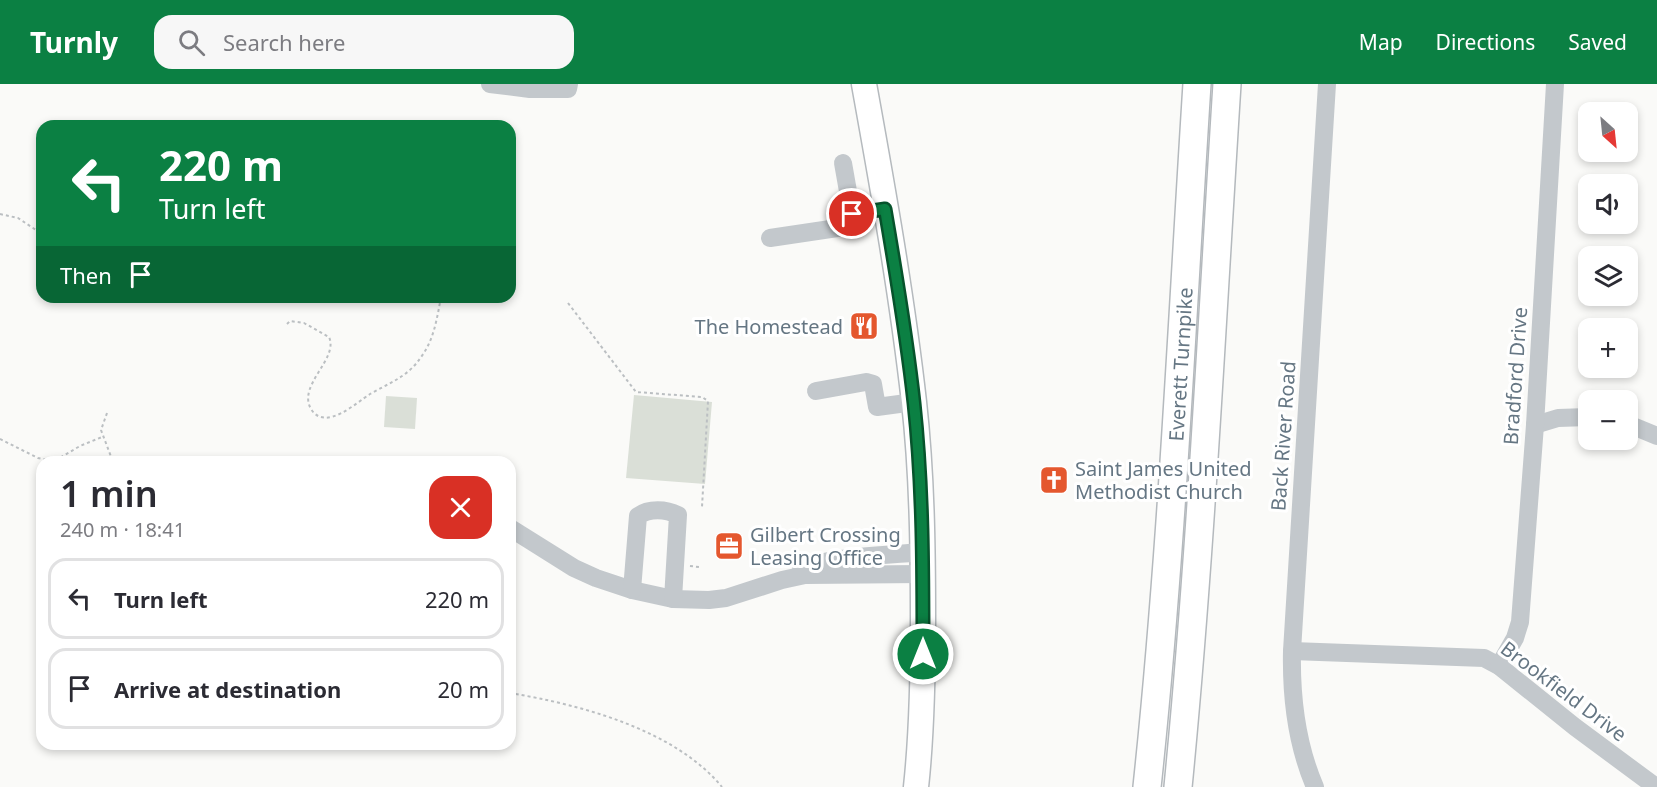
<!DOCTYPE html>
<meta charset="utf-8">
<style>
:root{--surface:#fff;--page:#f7f7f7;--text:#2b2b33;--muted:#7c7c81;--line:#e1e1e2;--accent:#0b8043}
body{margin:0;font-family:"Noto Sans",sans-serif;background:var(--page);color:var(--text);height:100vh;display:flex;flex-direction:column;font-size:22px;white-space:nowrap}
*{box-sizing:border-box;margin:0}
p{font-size:20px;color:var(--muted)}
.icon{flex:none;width:33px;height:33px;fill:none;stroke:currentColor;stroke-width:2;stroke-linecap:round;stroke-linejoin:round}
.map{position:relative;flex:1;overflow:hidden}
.details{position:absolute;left:36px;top:372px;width:480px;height:294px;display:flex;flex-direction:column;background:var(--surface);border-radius:18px;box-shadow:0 3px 9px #0003}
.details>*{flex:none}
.banner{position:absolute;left:36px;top:36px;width:480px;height:183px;border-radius:18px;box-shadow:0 3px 9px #0003;background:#0b8043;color:#fff;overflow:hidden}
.needle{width:39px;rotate:153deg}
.fabs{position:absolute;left:1578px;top:18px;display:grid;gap:12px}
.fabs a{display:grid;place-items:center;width:60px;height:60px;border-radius:12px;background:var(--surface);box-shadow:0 3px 9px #0003;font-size:30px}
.pin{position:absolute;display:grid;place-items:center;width:51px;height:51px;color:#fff;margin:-26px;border:3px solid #fff;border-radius:50%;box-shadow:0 2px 6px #0007}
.me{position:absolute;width:66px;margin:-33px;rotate:0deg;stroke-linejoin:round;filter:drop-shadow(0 0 4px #0008)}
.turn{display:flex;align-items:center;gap:21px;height:126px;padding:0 24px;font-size:27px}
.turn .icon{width:78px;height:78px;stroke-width:2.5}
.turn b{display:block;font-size:42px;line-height:51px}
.then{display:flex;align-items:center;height:57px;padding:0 24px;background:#0003;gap:12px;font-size:22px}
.round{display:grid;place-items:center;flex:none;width:63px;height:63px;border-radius:18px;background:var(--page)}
.overview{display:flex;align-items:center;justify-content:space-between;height:102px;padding:0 24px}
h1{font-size:36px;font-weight:600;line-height:45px}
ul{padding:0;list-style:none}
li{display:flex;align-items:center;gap:18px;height:81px;margin:0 12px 9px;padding:0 12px;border:3px solid var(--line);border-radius:18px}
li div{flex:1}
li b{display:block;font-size:22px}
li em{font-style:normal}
header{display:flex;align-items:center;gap:36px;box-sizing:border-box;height:84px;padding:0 30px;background:var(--accent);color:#fff}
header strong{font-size:28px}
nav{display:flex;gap:33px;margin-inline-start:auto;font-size:21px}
.search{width:420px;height:54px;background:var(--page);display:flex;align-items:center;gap:15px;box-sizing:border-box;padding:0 21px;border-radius:18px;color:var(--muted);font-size:22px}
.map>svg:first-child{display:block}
.park{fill:#dadfd7}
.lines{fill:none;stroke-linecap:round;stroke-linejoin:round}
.major-casing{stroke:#b5babe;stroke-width:27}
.highway-casing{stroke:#b4b9bd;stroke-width:30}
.path{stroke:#bbbfc2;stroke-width:2;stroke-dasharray:3 3;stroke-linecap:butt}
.minor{stroke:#c3c8cc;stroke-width:18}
.major{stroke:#fff;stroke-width:24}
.highway{stroke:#fff;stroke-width:27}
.route-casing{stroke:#07532c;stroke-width:15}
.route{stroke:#0b8043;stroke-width:10}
.labels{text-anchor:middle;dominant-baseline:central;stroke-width:6;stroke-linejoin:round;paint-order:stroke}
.poi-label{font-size:20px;fill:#657683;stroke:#fff;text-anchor:start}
.street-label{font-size:20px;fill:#657683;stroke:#fff}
</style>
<header>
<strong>Turnly</strong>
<div class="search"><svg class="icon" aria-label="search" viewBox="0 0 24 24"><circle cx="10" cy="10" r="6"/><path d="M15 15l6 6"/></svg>Search here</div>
<nav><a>Map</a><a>Directions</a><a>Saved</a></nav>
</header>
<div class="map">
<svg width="1657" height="703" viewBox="0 0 1657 703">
<rect width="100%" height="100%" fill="#fafaf8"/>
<g class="park">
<path d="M634,311L712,318L705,400L626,394Z"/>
<path d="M386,312L417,314L415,345L384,343Z"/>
</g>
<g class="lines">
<g class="major-casing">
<path id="major" d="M864,0C883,105 902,212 914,318C922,390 923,463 923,535C923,591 922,648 916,703"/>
</g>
<g class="highway-casing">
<g id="highway">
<path id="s1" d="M1147,703C1172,469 1182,234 1197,0"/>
<path d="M1178,703C1201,469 1212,234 1227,0"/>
</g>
</g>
<g class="path">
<path d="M0,130L18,134L42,150"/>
<path d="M117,213L122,218"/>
<path d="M568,219L636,308L702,313L708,317L702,423"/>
<path d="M287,240L290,237L304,239L329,253C339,275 297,301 311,325C325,348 356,319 370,310C389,299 408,293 421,273C434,256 437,234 441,213"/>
<path d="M107,329L101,346L113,378"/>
<path d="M0,355L38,374L48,376H56L80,362L102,353"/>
<path d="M690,482L699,483"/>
<path d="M510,609C582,621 675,646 722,703"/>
</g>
<g class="minor">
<path d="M490,0L530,5H568L569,0"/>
<path d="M843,79L852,130L885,125"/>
<path d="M770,154L844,143L852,130"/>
<path d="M816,307L866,298L873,300L877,323L914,318"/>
<path d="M1628,340L1657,352"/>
<path d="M1535,341L1558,334L1588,333"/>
<path d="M510,444L574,484L596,494L632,506L673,515L709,516L726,514L782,496L805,491L923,490"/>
<path d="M801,484C841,471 881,472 922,468"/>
<path d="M632,506L638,432C649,424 666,425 678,431L673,515"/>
<path d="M1292,567L1484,574L1499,582L1575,643L1656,703"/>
<path d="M1499,582L1515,554L1520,538L1535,341L1555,0"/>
<path d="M1315,703C1296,659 1291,614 1292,567L1327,0"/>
</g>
<use href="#major" class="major"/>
<use href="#highway" class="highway"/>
</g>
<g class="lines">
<g class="route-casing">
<path id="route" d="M852,130L885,125C896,189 907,254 914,319C923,402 923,486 923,570"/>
</g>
<use href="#route" class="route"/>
</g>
<defs>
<g id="restaurant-square" transform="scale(1.5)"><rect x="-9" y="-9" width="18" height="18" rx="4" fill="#e4572e" stroke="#fff"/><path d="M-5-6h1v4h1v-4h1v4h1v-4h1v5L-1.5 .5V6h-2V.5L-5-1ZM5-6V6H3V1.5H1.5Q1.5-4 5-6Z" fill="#fff"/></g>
<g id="church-square" transform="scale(1.5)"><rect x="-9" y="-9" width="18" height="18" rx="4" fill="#e4572e" stroke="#fff"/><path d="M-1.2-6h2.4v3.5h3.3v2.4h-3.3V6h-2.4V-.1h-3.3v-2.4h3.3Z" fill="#fff"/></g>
<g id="office-square" transform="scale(1.5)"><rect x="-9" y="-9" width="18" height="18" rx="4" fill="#e4572e" stroke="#fff"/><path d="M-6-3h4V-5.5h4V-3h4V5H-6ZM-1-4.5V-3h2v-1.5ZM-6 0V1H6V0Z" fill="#fff"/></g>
</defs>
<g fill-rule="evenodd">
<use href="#restaurant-square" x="864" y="242"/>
<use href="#church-square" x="1054" y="396"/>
<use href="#office-square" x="729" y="462"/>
</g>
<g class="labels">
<g class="poi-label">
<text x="843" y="242" text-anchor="end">The Homestead</text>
<text x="1075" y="384">Saint James United<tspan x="1075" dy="23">Methodist Church</tspan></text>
<text x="750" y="450">Gilbert Crossing<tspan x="750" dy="23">Leasing Office</tspan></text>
</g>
<g class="street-label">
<text stroke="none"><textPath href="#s1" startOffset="424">Everett Turnpike</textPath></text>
<text transform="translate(1515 292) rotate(-86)">Bradford Drive</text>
<text transform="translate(1283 352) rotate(-86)">Back River Road</text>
<text transform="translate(1564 607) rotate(37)">Brookfield Drive</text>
</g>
</g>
</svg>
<div class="fabs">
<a><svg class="needle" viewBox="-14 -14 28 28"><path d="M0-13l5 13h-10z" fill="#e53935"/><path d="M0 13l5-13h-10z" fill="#7c7c81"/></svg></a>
<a><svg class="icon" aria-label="sound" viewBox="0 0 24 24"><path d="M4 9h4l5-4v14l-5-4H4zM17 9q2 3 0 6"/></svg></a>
<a><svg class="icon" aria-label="layers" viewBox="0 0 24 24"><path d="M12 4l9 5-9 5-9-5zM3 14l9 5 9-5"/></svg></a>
<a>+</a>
<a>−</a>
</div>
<div class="pin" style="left:852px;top:130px;background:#d93025"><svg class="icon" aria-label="arrive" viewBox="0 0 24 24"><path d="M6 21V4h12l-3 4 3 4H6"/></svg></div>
<svg class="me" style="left:923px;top:570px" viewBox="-20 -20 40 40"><circle r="17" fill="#0b8043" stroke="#fff" stroke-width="3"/><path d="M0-11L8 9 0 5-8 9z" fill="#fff"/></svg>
<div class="banner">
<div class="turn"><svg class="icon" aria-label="left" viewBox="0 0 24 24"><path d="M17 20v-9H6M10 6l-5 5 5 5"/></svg><div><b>220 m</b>Turn left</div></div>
<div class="then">Then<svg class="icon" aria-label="arrive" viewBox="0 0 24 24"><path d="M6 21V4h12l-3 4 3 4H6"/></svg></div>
</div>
<section class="details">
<div class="overview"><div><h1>1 min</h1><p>240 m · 18:41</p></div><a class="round" style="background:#d93025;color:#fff"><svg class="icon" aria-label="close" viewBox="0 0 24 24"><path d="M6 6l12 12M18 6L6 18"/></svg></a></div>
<ul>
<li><svg class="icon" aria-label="left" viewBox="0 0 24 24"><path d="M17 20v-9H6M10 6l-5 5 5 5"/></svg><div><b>Turn left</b></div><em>220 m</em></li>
<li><svg class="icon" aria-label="arrive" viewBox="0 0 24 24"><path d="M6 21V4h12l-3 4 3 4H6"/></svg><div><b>Arrive at destination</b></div><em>20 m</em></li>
</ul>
</section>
</div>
